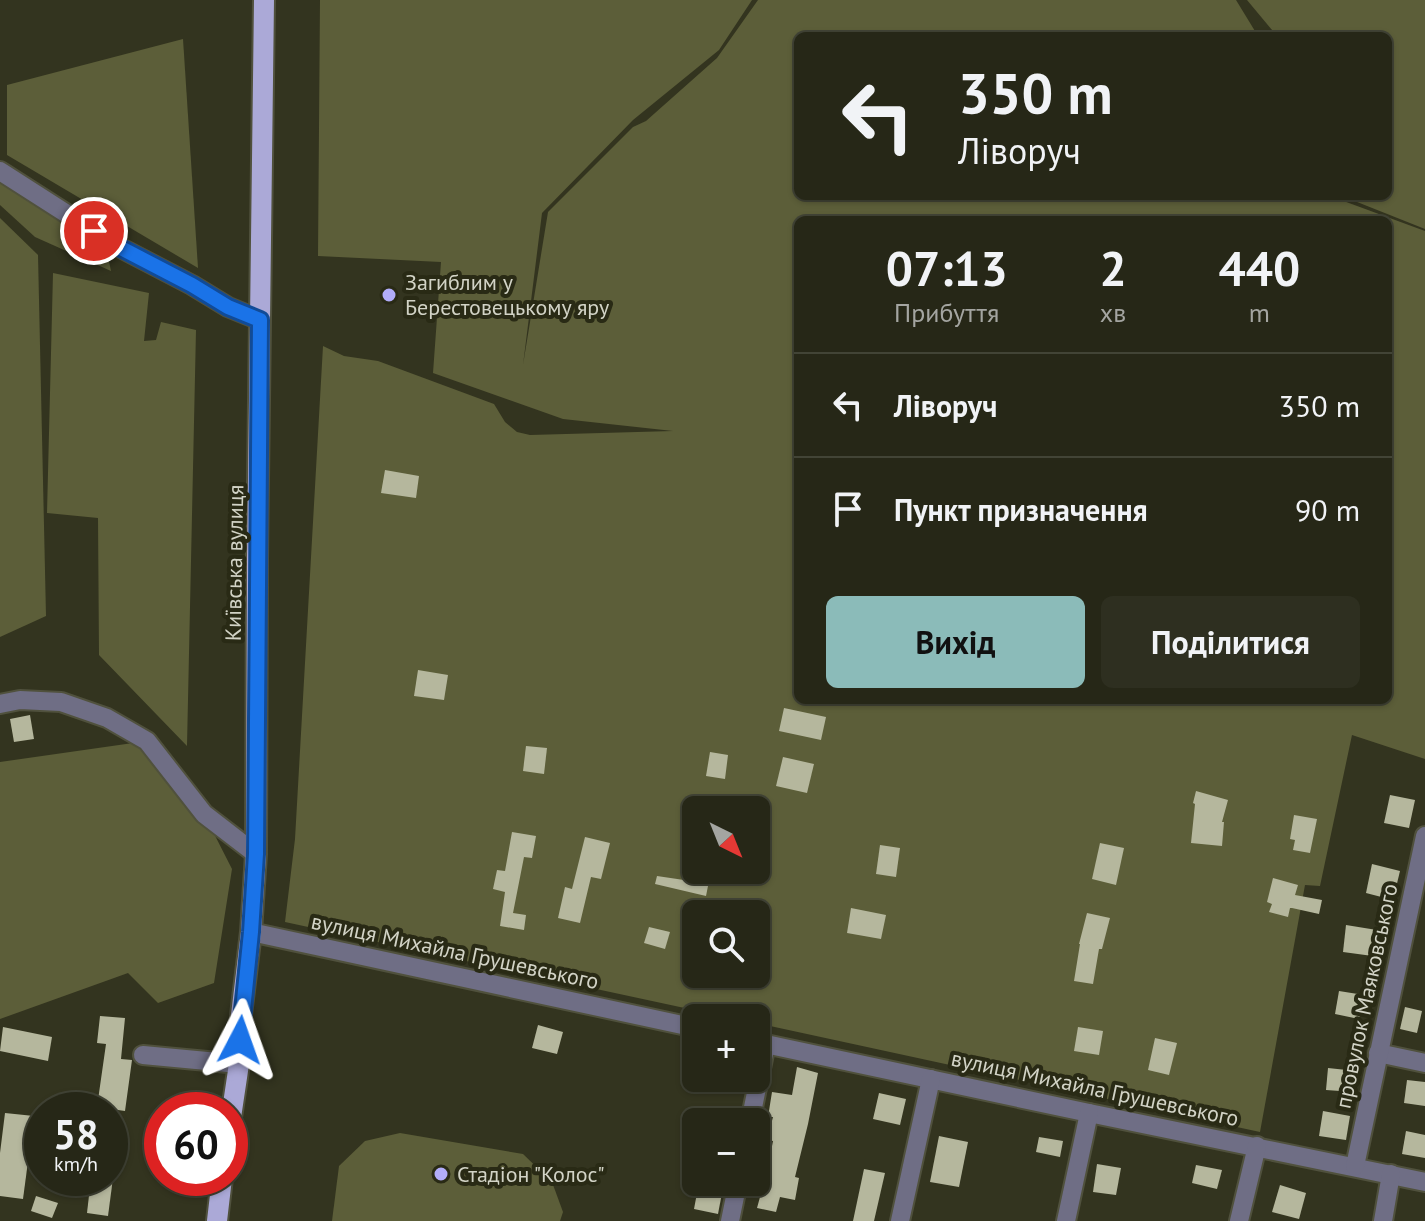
<!DOCTYPE html>
<html lang="uk">
<meta charset="utf-8">
<style>
:root{--surface:#262717;--page:#2e2f20;--text:#f1f3f6;--muted:#a4a5a1;--line:#424436;--accent:#8bbbb9}
body{margin:0;font-family:"PT Sans",sans-serif;background:var(--page);color:var(--text);height:100vh;display:flex;flex-direction:column;font-size:30px;white-space:nowrap}
*{box-sizing:border-box;margin:0}
p{font-size:26px;color:var(--muted)}
.icon{flex:none;width:44px;height:44px;fill:none;stroke:currentColor;stroke-width:2;stroke-linecap:round;stroke-linejoin:round}
.map{position:relative;flex:1;overflow:hidden}
.sheet{position:absolute;left:794px;top:216px;width:598px;height:488px;display:flex;flex-direction:column;background:var(--surface);border-radius:12px;box-shadow:0 2px 6px #0004,0 0 0 2px var(--line)}
.sheet>*{flex:none}
.banner{position:absolute;left:794px;top:32px;width:598px;height:168px;border-radius:12px;box-shadow:0 2px 6px #0004,0 0 0 2px var(--line);background:#262717;color:var(--text);overflow:hidden}
.needle{width:52px;rotate:137deg}
.fabs{position:absolute;left:682px;top:796px;display:grid;gap:16px}
.fabs a{display:grid;place-items:center;width:88px;height:88px;border-radius:12px;background:var(--surface);box-shadow:0 2px 6px #0004,0 0 0 2px var(--line);font-size:40px}
.speed{position:absolute;left:24px;top:1092px;display:flex;gap:16px;font-size:40px;font-weight:700;text-align:center}
.speed>*{display:grid;place-content:center;width:104px;height:104px;border-radius:50%;background:var(--surface);box-shadow:0 2px 6px #0004,0 0 0 2px var(--line);line-height:1}
.speed small{font-size:20px;font-weight:400}
.speed .limit{border:12px solid #d22;background:#fff;color:#111}
.pin{position:absolute;display:grid;place-items:center;width:68px;height:68px;color:#fff;margin:-34px;border:4px solid #fff;border-radius:50%;box-shadow:0 2px 8px #0007}
.me{position:absolute;width:88px;margin:-44px;rotate:4deg;stroke-linejoin:round;filter:drop-shadow(0 0 6px #0008)}
.turn{display:flex;align-items:center;gap:28px;height:168px;padding:0 32px;font-size:36px}
.turn .icon{width:104px;height:104px;stroke-width:2.5}
.turn b{display:block;font-size:56px;line-height:68px}
.eta{display:flex;justify-content:space-evenly;align-items:center;height:136px;text-align:center}
.eta b{font-size:48px;font-weight:700;line-height:56px}
.cta{display:flex;gap:16px;margin-top:auto;padding:16px 32px}
.cta a{flex:1;height:92px;border-radius:12px;background:var(--accent);color:#111;font-size:32px;font-weight:700;line-height:92px;text-align:center}
.cta a+a{background:var(--page);color:var(--text)}
ul{padding:0;list-style:none}
li{display:flex;align-items:center;gap:24px;height:104px;padding:0 32px;border-top:2px solid var(--line)}
li div{flex:1}
li b{display:block;font-size:30px}
li em{font-style:normal}
.map>svg:first-child{display:block}
.green{fill:#5c5e39;fill-rule:evenodd}
.building{fill:#b5b79d}
.lines{fill:none;stroke-linecap:round;stroke-linejoin:round}
.minor-casing{stroke:#50513d;stroke-width:22}
.major-casing{stroke:#50513d;stroke-width:24}
.minor{stroke:#6f6e85;stroke-width:18}
.major{stroke:#aba9d7;stroke-width:20}
.route-casing{stroke:#114b97;stroke-width:20}
.route{stroke:#1a73e8;stroke-width:14}
.poi-dot{fill:#b2adf9;stroke:#292a15;stroke-width:3}
.labels{text-anchor:middle;dominant-baseline:central;stroke-width:8;stroke-linejoin:round;paint-order:stroke}
.poi-label{font-size:22px;fill:#d2d3c6;stroke:#292a15;text-anchor:start}
.street-label{font-size:22px;fill:#d2d3c6;stroke:#292a15}
</style>
<div class="map">
<svg width="1425" height="1221" viewBox="0 0 1425 1221">
<rect width="100%" height="100%" fill="#33341f"/>
<g class="green">
<path d="M320,0H752L719,50L633,120L542,213L523,365L548,212L633,127L646,121L717,58L758,0H1236L1258,36H798V196H1330L1425,231V759L1352,735L1320,886L1305,885L1260,1132L756,1023V1018H731L285,922L295,839L323,346L344,356L378,361L494,404L505,422L517,432L530,435L673,431L563,419L433,373L441,262L318,256ZM798,220H1388V700H798ZM696,810H756V870H696ZM696,914H756V974H696Z"/>
<path d="M1247,0H1425V229L1342,196H1388V36H1277Z"/>
<path d="M183,39L198,268L7,155V85Z"/>
<path d="M0,181L105,242L111,271L35,237L0,205Z"/>
<path d="M0,218L38,255L46,616L0,637Z"/>
<path d="M53,273L149,293L144,341L156,340L161,322L196,330L187,746L99,655L98,518L47,513Z"/>
<path d="M147,741L204,814L232,869L214,983L158,1003L128,973L0,1019V762Z"/>
<path d="M400,1133L523,1154L552,1182L563,1212L560,1221H332L339,1166L365,1141Z"/>
</g>
<g class="building">
<path d="M385,470L419,476L416,498L381,493Z"/>
<path d="M418,670L448,675L444,700L414,696Z"/>
<path d="M784,708L826,717L821,740L779,731Z"/>
<path d="M30,715L34,739L14,742L10,719Z"/>
<path d="M526,746L547,748L544,774L523,771Z"/>
<path d="M710,752L728,755L725,779L706,776Z"/>
<path d="M783,757L814,764L807,793L776,786Z"/>
<path d="M1196,791L1228,800L1222,822H1224L1222,846L1191,843L1195,804L1193,803Z"/>
<path d="M1390,795L1415,800L1409,828L1384,823Z"/>
<path d="M1294,815L1317,819L1310,853L1293,850L1295,840L1290,839Z"/>
<path d="M512,832L536,836L532,858L524,857L513,913L526,915L524,930L500,926L505,892L493,889L497,870L505,871Z"/>
<path d="M585,837L610,843L601,879L591,877L580,923L558,918L565,887L572,889Z"/>
<path d="M1100,843L1124,848L1116,885L1092,879Z"/>
<path d="M880,845L900,848L896,877L876,874Z"/>
<path d="M694,851H696V878L709,881L706,896L655,884L657,876L684,880Z"/>
<path d="M1372,864L1400,871L1393,900L1366,893Z"/>
<path d="M1273,878L1298,885L1295,895L1322,900L1319,914L1292,908H1290L1288,917L1269,912L1272,904L1267,902Z"/>
<path d="M851,908L886,915L881,939L847,933Z"/>
<path d="M1087,913L1110,918L1102,949H1099L1093,984L1074,981L1080,944H1079Z"/>
<path d="M1346,925L1383,931L1380,957L1343,952Z"/>
<path d="M649,927L670,932L665,949L644,943Z"/>
<path d="M1339,991L1364,995L1359,1019L1335,1014Z"/>
<path d="M1405,1007L1422,1011L1417,1033L1400,1029Z"/>
<path d="M100,1016L125,1018L121,1059L132,1060L125,1111L97,1107L106,1044L97,1043Z"/>
<path d="M538,1025L563,1032L557,1054L532,1048Z"/>
<path d="M3,1027L52,1037L48,1061L0,1051Z"/>
<path d="M1078,1027L1103,1031L1099,1055L1074,1051Z"/>
<path d="M1155,1038L1177,1043L1169,1075L1148,1070Z"/>
<path d="M797,1067L818,1073L808,1124L795,1177L799,1178L795,1200L780,1197L776,1212L757,1208L760,1197H762L773,1141L767,1140L773,1117H768L772,1092L792,1095Z"/>
<path d="M1328,1068L1356,1071L1354,1092L1326,1090Z"/>
<path d="M706,1078H734L732,1092L704,1088Z"/>
<path d="M1407,1080L1425,1082V1106L1404,1103Z"/>
<path d="M879,1093L906,1099L900,1125L873,1119Z"/>
<path d="M1323,1111L1350,1116L1346,1140L1319,1136Z"/>
<path d="M5,1113L34,1116L23,1199L0,1196V1153Z"/>
<path d="M1406,1131L1425,1135V1158L1402,1154Z"/>
<path d="M939,1136L968,1142L959,1187L930,1182Z"/>
<path d="M1039,1137L1063,1141L1060,1157L1036,1152Z"/>
<path d="M1097,1164L1121,1168L1116,1195L1093,1192Z"/>
<path d="M1196,1165L1222,1170L1217,1189L1192,1183Z"/>
<path d="M864,1169L885,1173L874,1221H853Z"/>
<path d="M91,1178H113L108,1216L87,1213Z"/>
<path d="M1280,1185L1306,1193L1299,1219L1272,1212Z"/>
<path d="M698,1188L722,1193L718,1214L694,1209Z"/>
<path d="M36,1196L58,1203L52,1218L31,1211Z"/>
</g>
<g class="lines">
<g class="minor-casing">
<g id="minor">
<path d="M0,171L117,246L192,285L228,307L260,320"/>
<path d="M0,704L20,700L61,702L107,718L147,741L204,814L256,854"/>
<path d="M251,932L696,1028"/>
<path d="M756,1042L1089,1113L1425,1182"/>
<path d="M1378,1053L1425,1063"/>
<path d="M143,1055L239,1064"/>
<path d="M750,1122L766,1044"/>
<path d="M1355,1166L1425,836"/>
<path d="M730,1221L738,1182"/>
<path d="M900,1221L931,1079"/>
<path d="M1066,1221L1089,1113"/>
<path d="M1239,1221L1257,1146"/>
<path d="M1383,1221L1391,1174"/>
</g>
</g>
<g class="major-casing">
<g id="major">
<path d="M230,1124L239,1064L241,1015L251,932L256,854L257,560L264,0"/>
<path d="M217,1221L222,1178"/>
</g>
</g>
<use href="#minor" class="minor"/>
<use href="#major" class="major"/>
</g>
<g class="lines">
<g class="route-casing">
<path id="route" d="M94,231L117,246L192,285L228,307L260,320L256,854L251,932L240,1040"/>
</g>
<use href="#route" class="route"/>
</g>
<g class="poi-dot">
<circle cx="389" cy="295" r="8"/>
<circle cx="441" cy="1174" r="8"/>
</g>
<g class="labels">
<g class="poi-label">
<text x="405" y="282">Загиблим у<tspan x="405" dy="25">Берестовецькому яру</tspan></text>
<text x="457" y="1174">Стадіон "Колос"</text>
</g>
<g class="street-label">
<text transform="translate(234 563) rotate(-89)">Київська вулиця</text>
<text transform="translate(455 951) rotate(12)">вулиця Михайла Грушевського</text>
<text transform="translate(1366 996) rotate(-78)">провулок Маяковського</text>
<text transform="translate(1095 1088) rotate(12)">вулиця Михайла Грушевського</text>
</g>
</g>
</svg>
<div class="fabs">
<a><svg class="needle" viewBox="-14 -14 28 28"><path d="M0-13l5 13h-10z" fill="#e53935"/><path d="M0 13l5-13h-10z" fill="#a4a5a1"/></svg></a>
<a><svg class="icon" aria-label="search" viewBox="0 0 24 24"><circle cx="10" cy="10" r="6"/><path d="M15 15l6 6"/></svg></a>
<a>+</a>
<a>−</a>
</div>
<div class="speed"><div>58<small>km/h</small></div><div class="limit">60</div></div>
<div class="pin" style="left:94px;top:231px;background:#d93025"><svg class="icon" aria-label="arrive" viewBox="0 0 24 24"><path d="M6 21V4h12l-3 4 3 4H6"/></svg></div>
<svg class="me" style="left:240px;top:1040px" viewBox="-20 -20 40 40"><path d="M0-17L14 15 0 8-14 15z" fill="#1a73e8" stroke="#fff" stroke-width="4"/></svg>
<div class="banner">
<div class="turn"><svg class="icon" aria-label="left" viewBox="0 0 24 24"><path d="M17 20v-9H6M10 6l-5 5 5 5"/></svg><div><b>350 m</b>Ліворуч</div></div>
</div>
<section class="sheet">
<div class="eta">
<div><b>07:13</b><p>Прибуття</p></div>
<div><b>2</b><p>хв</p></div>
<div><b>440</b><p>m</p></div>
</div>
<ul>
<li><svg class="icon" aria-label="left" viewBox="0 0 24 24"><path d="M17 20v-9H6M10 6l-5 5 5 5"/></svg><div><b>Ліворуч</b></div><em>350 m</em></li>
<li><svg class="icon" aria-label="arrive" viewBox="0 0 24 24"><path d="M6 21V4h12l-3 4 3 4H6"/></svg><div><b>Пункт призначення</b></div><em>90 m</em></li>
</ul>
<div class="cta"><a>Вихід</a><a>Поділитися</a></div>
</section>
</div>
